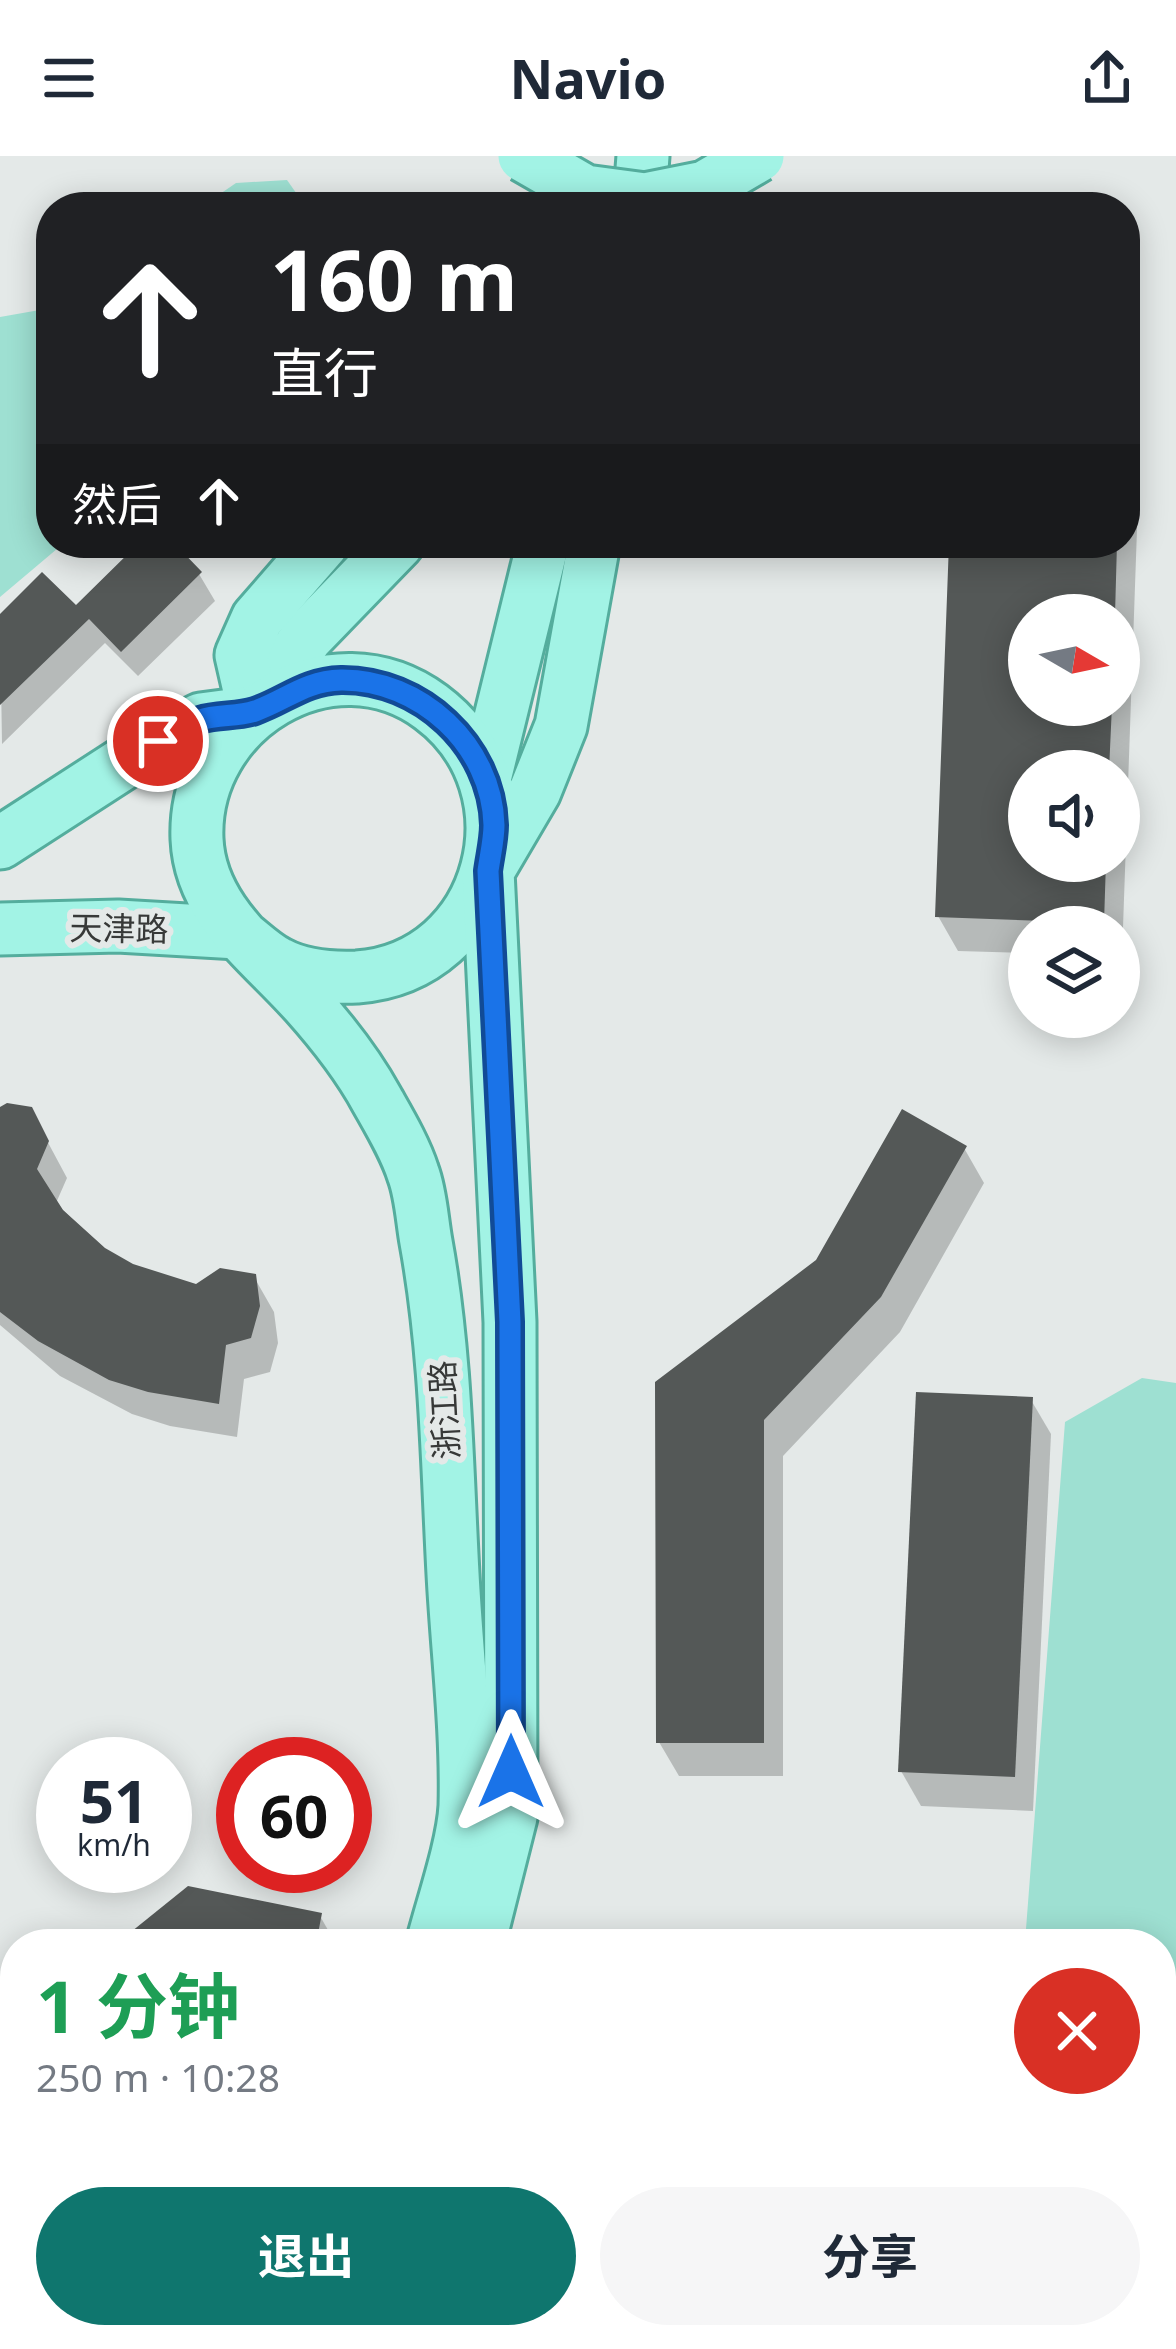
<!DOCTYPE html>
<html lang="zh">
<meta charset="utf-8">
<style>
:root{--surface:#fff;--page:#f6f6f7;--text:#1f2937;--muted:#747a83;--accent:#0f766e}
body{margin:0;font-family:"Noto Sans","Noto Sans SC",sans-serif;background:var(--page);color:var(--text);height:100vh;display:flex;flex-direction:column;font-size:45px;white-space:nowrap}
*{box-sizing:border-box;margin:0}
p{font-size:39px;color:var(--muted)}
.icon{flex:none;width:66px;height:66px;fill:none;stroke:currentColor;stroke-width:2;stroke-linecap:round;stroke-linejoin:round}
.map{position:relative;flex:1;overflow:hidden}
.panel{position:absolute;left:0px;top:1773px;width:1176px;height:420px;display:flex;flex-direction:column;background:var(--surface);border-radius:48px 48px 0 0;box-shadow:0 6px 30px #0003}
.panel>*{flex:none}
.banner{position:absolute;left:36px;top:36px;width:1104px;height:366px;border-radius:48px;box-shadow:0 6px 30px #0003;background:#202124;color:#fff;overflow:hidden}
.needle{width:78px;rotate:99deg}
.controls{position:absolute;left:1008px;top:438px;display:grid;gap:24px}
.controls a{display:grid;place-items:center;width:132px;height:132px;border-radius:50%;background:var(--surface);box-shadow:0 6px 30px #0003;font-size:60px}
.speed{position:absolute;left:36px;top:1581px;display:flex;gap:24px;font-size:60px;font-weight:700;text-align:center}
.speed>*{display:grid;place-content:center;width:156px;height:156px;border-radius:50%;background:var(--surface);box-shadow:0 6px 30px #0003;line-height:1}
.speed small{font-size:30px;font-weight:400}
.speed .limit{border:18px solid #d22;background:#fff;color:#111}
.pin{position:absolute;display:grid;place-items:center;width:102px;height:102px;color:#fff;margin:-51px;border:6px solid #fff;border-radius:50%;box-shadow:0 3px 12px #0007}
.me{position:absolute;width:132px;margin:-66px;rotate:0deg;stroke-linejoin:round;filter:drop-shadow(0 0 9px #0008)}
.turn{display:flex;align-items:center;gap:42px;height:252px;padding:0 36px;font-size:54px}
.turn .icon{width:156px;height:156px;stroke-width:2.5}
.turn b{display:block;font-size:84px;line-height:102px}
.then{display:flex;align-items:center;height:114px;padding:0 36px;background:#0003;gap:24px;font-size:45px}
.round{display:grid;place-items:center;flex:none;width:126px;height:126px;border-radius:63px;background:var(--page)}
.headline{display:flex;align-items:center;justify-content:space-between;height:204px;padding:0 36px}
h1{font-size:72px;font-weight:700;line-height:90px;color:#1e9e55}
.cta{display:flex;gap:24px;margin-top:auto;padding:24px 36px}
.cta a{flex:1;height:138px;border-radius:72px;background:var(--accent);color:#fff;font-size:48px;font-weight:700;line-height:138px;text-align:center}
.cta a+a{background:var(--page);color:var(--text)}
header{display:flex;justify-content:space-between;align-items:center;height:156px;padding:0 36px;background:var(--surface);font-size:54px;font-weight:700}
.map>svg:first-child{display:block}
.green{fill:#9ee0d2}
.shadow{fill:#0003;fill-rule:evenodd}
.building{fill:#545857}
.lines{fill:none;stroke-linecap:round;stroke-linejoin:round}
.primary-casing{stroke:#54ad9d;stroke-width:57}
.primary{stroke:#a2f3e5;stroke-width:51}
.primary-bridge-casing{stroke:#54ad9d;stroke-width:57;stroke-linecap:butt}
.primary-bridge{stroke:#a2f3e5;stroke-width:51}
.route-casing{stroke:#114b97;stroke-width:30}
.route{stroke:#1a73e8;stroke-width:21}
.labels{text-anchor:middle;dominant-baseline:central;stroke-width:12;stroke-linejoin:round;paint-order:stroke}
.street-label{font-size:33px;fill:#373938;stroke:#e4e9e8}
</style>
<header><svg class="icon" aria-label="menu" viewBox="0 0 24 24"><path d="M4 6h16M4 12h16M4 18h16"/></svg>Navio<svg class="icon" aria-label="share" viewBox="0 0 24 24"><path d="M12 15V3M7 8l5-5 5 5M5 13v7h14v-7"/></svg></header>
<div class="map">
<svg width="1176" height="2193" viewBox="0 0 1176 2193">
<rect width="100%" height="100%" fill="#e4e9e8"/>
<g class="green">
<path d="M287,24L306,51H201L236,27Z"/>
<path d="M51,152V387H64L0,441V161Z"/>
<path d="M1142,1222L1176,1227V2193H1042V2178H1161V1788L1025,1786L1065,1266Z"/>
</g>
<g class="shadow">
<path d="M1125,322L1138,345L1122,800H1119V771H1029V797L958,795L938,760L952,387H1125ZM1029,459H1119V549H1029ZM1029,615H1119V705H1029Z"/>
<path d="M143,387H169L199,418L215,445L138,520L105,487L2,588L0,462L76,454Z"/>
<path d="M30,953L67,1022L56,1047L103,1094L132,1111L197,1131L254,1121L274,1156L278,1187L270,1216L244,1223L237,1281L170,1270L132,1258L60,1220L0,1169V954Z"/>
<path d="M964,992L984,1027L900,1176L783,1300V1620H679L659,1586L658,1228Z"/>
<path d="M1031,1244L1051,1278L1033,1655L921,1650L901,1615Z"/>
<path d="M320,1760L336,1788H120Z"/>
<path d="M15,2097V2178H142L134,2193H0V2127Z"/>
</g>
<g class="building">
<path d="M139,387H174L202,416L121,496L89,463L0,549V458L42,416L76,449Z"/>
<path d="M949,387H1117L1115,459H1029V549H1112L1109,615H1029V705H1106L1104,767L935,761Z"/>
<path d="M7,947L32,951L49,985L37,1013L63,1054L105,1092L133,1108L196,1128L220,1112L256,1118L260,1150L251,1182L226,1189L219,1248L148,1236L109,1224L38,1185L0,1156V951Z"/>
<path d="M902,953L967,990L881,1141L764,1264V1587H656L655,1226L816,1104Z"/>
<path d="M916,1236L1033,1241L1015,1621L898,1616Z"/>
<path d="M188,1730L322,1757L316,1788H116Z"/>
<path d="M15,2090V2178H106L98,2193H0V2121Z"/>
</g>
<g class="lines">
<g class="primary-casing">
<g id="primary">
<path d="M639,51L643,0"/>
<path d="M257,550L307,481L398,387"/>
<path d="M254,556L241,499L257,463L323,387"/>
<path d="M485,623L543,387"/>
<path d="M0,687L158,585L201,563L254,556"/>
<path d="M0,773L118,770L238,777"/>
<path d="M238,777C251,787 264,800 278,807C302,820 331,822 357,821C495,811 540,632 431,551C331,477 192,563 197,683C200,755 262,797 306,847C331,875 359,911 377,944C390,967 405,992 413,1017C421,1038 422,1064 426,1086C446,1196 447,1307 453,1418C457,1495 467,1574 465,1650C463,1689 442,1749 432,1788"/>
<path d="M479,1788L511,1661L510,1166L488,715L535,635L561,570L594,387"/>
<path d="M333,2193L337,2178"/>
<path d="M380,2193L384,2178"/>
</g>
</g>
<use href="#primary" class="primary"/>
<g class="primary-bridge-casing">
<path id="primary-bridge" d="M524,0L585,35L645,43L705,31L758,0"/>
</g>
<use href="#primary-bridge" class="primary-bridge"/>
</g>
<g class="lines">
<g class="route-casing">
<path id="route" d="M158,585C172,578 186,569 200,564C217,558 238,561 255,555C286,544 305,525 341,524C420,523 492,589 494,669C494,684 490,700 488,715L510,1166L511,1616"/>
</g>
<use href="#route" class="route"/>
</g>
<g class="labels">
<g class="street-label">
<text transform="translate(119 772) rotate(1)">天津路</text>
<text transform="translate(444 1254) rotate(-93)">浙江路</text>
</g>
</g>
</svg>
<div class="controls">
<a><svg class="needle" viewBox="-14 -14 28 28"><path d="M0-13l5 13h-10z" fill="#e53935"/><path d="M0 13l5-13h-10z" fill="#747a83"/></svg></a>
<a><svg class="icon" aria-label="sound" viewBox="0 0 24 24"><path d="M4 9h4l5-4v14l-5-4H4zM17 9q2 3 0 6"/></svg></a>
<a><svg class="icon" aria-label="layers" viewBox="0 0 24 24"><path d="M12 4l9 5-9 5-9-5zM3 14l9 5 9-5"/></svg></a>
</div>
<div class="speed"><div>51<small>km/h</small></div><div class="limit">60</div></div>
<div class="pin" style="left:158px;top:585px;background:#d93025"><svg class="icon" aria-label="arrive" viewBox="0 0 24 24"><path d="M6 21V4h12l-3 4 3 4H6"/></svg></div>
<svg class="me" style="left:511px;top:1616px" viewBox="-20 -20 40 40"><path d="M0-17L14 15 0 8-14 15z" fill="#1a73e8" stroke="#fff" stroke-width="4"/></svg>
<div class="banner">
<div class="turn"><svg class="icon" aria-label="ahead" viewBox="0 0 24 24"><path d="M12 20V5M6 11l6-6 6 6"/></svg><div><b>160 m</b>直行</div></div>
<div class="then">然后<svg class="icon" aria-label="ahead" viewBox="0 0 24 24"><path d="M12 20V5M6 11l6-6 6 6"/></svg></div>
</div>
<section class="panel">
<div class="headline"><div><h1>1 分钟</h1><p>250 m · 10:28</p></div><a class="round" style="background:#d93025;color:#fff"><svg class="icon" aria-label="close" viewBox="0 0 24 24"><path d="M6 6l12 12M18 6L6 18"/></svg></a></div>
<div class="cta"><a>退出</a><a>分享</a></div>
</section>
</div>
